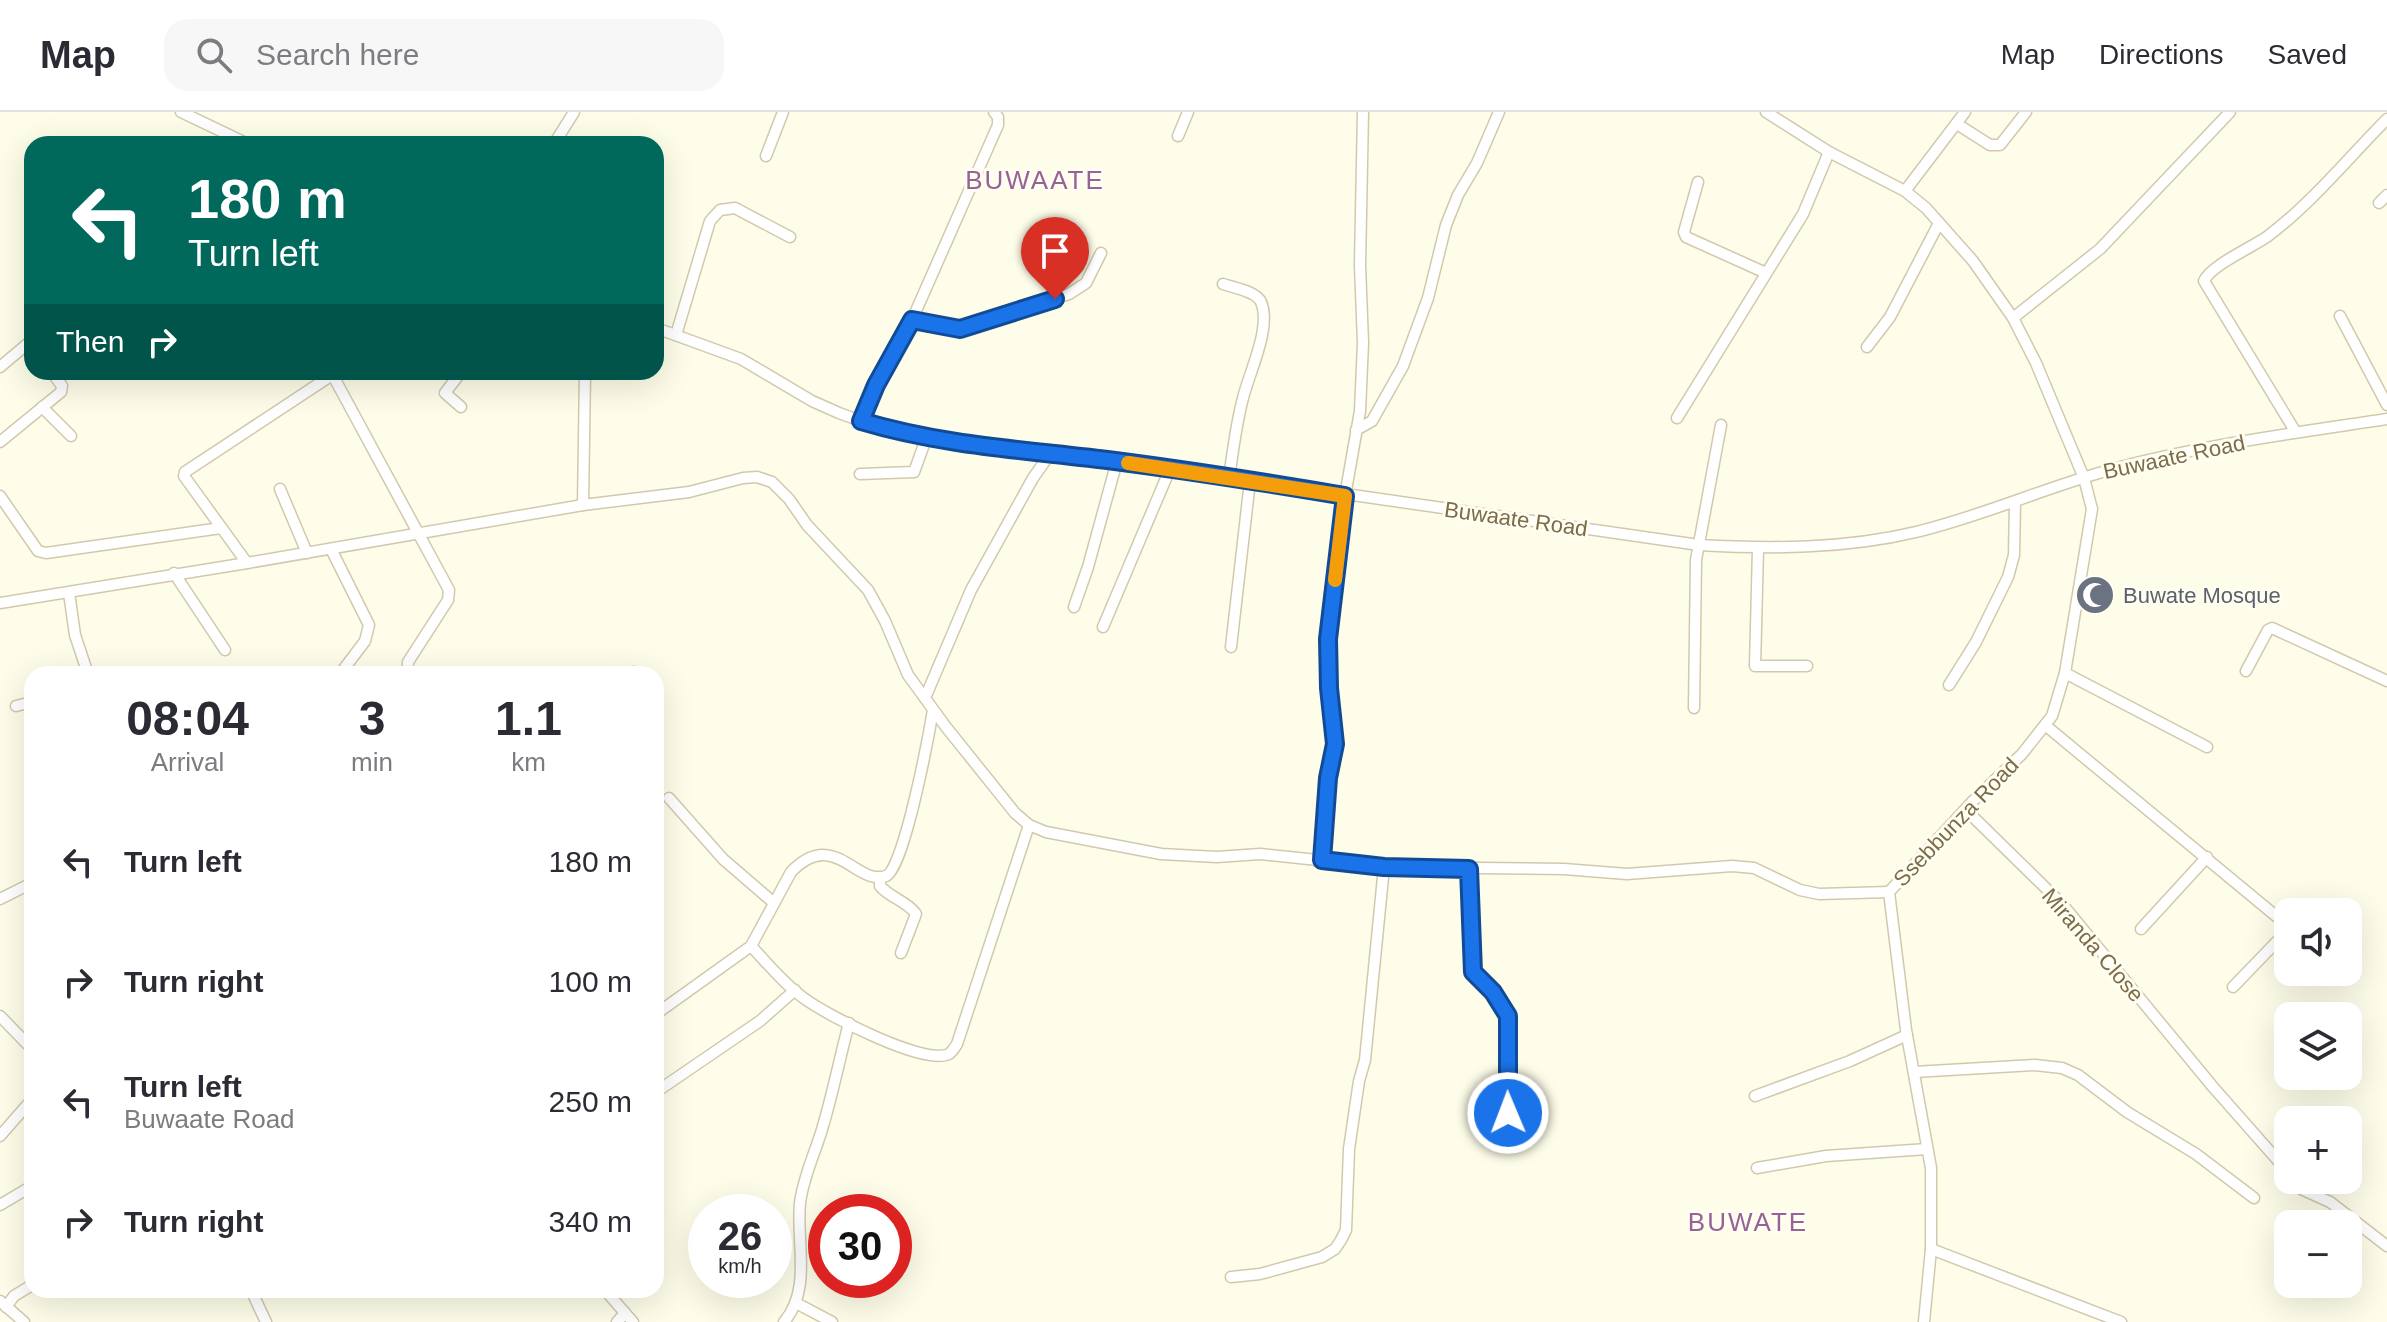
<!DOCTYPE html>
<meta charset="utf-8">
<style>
:root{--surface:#fff;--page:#f7f7f7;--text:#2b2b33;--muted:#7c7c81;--line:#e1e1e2}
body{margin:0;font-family:Helvetica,sans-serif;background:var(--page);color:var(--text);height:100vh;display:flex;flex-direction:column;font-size:30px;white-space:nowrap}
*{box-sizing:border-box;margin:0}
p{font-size:26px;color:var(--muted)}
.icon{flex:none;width:44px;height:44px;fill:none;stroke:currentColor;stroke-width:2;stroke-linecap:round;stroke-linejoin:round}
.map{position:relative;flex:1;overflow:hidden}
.details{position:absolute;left:24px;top:554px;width:640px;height:632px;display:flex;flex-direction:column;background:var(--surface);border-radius:24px;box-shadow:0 8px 32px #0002}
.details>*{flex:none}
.hud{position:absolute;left:24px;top:24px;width:640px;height:244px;border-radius:24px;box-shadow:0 8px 32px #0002;background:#00695c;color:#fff;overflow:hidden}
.controls{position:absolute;left:2274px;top:786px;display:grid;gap:16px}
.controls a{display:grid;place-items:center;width:88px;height:88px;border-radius:16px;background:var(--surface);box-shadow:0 8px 32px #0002;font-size:40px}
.speed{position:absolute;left:688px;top:1082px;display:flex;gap:16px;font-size:40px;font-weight:700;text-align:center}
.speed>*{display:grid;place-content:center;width:104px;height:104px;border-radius:50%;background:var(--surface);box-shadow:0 8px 32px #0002;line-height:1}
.speed small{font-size:20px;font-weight:400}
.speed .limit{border:12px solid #d22;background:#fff;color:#111}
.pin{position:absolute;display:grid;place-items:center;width:68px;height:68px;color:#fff;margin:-82px -34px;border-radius:50% 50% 50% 0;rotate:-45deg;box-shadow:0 0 8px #0007}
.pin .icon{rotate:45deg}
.me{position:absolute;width:88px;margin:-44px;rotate:359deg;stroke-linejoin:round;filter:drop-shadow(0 0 6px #0008)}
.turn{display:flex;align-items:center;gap:28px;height:168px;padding:0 32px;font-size:36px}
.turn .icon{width:104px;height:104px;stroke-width:2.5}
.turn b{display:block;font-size:56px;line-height:68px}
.then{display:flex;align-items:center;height:76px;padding:0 32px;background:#0003;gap:16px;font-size:30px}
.eta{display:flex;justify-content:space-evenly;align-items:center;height:136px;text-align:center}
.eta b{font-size:48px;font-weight:800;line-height:56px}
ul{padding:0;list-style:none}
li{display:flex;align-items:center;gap:24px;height:120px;padding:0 32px}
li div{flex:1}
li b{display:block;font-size:30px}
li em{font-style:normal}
header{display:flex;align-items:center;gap:48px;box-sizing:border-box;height:112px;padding:0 40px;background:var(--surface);border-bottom:2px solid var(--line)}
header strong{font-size:38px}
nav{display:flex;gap:44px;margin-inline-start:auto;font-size:28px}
.search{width:560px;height:72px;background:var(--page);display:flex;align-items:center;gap:20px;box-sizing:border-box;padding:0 28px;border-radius:24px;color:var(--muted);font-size:30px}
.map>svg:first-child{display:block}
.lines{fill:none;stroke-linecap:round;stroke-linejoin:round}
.minor-casing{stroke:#d2c9ad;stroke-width:13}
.minor{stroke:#fff;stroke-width:10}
.route-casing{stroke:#114b97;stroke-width:20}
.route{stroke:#1a73e8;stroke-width:14}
.slow{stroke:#f59e0b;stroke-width:14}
.labels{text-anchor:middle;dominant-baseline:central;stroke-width:6;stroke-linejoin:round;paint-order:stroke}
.street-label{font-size:22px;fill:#7b6c4a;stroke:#fffef1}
.worship-label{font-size:22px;fill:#5b616d;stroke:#fffef1;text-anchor:start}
.quarter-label{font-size:26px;letter-spacing:2px;fill:#966396;stroke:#fffef1}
</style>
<header>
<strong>Map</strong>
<div class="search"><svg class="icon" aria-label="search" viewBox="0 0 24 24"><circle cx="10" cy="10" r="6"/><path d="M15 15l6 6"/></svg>Search here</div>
<nav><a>Map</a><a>Directions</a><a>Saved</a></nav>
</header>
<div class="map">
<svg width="2387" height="1210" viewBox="0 0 2387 1210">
<rect width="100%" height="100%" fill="#fefde9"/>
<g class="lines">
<g class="minor-casing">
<g id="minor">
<path d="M181,0L248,32"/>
<path d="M1766,0L1829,40L1905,79L1926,96L1973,149L2013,206L2036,251L2084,366L2092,397L2065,561L2052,604L2022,642L1973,689L1889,780L1906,918L1931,1056V1137L1924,1210"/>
<path d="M1957,12L1990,33H2000L2026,0"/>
<path d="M1178,24L1188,0"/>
<path d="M554,32L574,0"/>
<path d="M766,44L783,0"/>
<path d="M1698,70L1684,120L1686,125L1766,161"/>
<path d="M1905,79L1965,0"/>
<path d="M2379,91L2387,83"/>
<path d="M1223,172C1234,176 1256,179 1261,190C1272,215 1249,261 1243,286C1236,312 1233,339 1229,366"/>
<path d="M2340,204L2387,293"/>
<path d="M2013,206L2100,137L2230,0"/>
<path d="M912,208L960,217L1069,182L1086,171L1101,141"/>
<path d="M656,216L741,247L812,289L839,301L861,309L926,327L1117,349L1699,433C1770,437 1845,437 1916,420C1983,404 2046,375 2113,357C2202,333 2295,321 2387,307"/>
<path d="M676,223L710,109L720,98L735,96L790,125"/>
<path d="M1867,235L1890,205L1939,111"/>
<path d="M0,255L32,228"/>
<path d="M331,260L449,478L448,488L408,550L407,562"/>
<path d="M461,260L445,281L461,295"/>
<path d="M42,295L71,324"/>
<path d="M1677,306L1803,102L1829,40"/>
<path d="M861,309L876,273L912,208L998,13V5L994,0"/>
<path d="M1356,318L1372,309L1403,254L1428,186L1446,113L1458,83L1477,51L1499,0"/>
<path d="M2295,319L2204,169C2211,153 2253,135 2268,124C2312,91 2349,45 2387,7"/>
<path d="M0,330L61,280L62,274L52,260"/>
<path d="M860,362L914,360L926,327"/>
<path d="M280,377L307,441"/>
<path d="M0,384L38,439L46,441L221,416"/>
<path d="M583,393L585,260"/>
<path d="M331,437L369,513L365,529L340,562"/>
<path d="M1758,437L1755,554H1807"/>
<path d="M247,451L184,364L185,360L332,263"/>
<path d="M174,461L225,538"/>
<path d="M69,481L75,523L88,562"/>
<path d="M0,491L247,451L583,393L689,380L743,366L757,365L772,370L789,387L807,413L868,478L885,509L908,563L946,615L1015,701L1029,713L1046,720L1161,742L1217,745L1260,742L1384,755L1564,757L1627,762L1732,754L1754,756L1800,778L1819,782L1889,780"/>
<path d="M1074,495L1088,455L1117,349"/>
<path d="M1103,515L1170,357"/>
<path d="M1231,535L1250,369"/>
<path d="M2246,559L2268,518L2272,516L2387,569"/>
<path d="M2065,561L2207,635"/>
<path d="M634,562V560"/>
<path d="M1949,573L1976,530L2008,465L2014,443L2015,390"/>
<path d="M925,586L971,478L1033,366L1050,342"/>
<path d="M16,594L32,590"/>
<path d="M1694,596L1696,448L1721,313"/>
<path d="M2045,613L2288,814"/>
<path d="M669,686L723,747L774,791"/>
<path d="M1966,698L2062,792L2213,975L2288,1060"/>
<path d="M1322,748L1328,666L1335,632L1329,576L1328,527L1345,384L1360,299L1363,231L1360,153L1363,0"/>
<path d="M1469,757L1471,854C1476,872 1498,881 1506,898C1511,910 1508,1005 1508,1026"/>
<path d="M880,765V774C890,786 907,789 916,802L901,841"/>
<path d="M0,787L32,771"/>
<path d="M2141,817L2207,745"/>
<path d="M751,834C768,852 785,873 805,887C827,903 924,954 949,942C953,939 954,937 957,932L1029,713"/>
<path d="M2233,875L2288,818"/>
<path d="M656,902L751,834L791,760C834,715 857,775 886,764C904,757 929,622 933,598"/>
<path d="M0,904L32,937"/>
<path d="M1914,960L2035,953L2062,956L2078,963L2127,1000L2196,1042L2254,1086"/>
<path d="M656,980L760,909L795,878"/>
<path d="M1755,984L1850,949L1907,923"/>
<path d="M0,1024L28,992L32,993"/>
<path d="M1757,1056L1826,1044L1927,1037"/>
<path d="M2295,1068L2301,1077L2330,1090L2387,1134"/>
<path d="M0,1093L32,1074"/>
<path d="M1931,1137L2121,1210"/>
<path d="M1231,1165L1260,1162L1322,1145L1335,1137L1341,1128L1346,1118L1349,1037L1359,969L1365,948L1384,755"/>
<path d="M251,1178L266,1210"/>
<path d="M605,1178L625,1201"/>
<path d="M0,1189L24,1210"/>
<path d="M796,1191L832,1210"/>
<path d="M6,1195L14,1184L32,1173"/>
<path d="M617,1210L625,1201L633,1210"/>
<path d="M784,1210C812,1177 796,1130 800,1091C803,1065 816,1039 823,1014C833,980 840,945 849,911"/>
</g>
</g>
<use href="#minor" class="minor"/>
</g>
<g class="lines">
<g class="route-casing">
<path id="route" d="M1055,187L960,217L912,208L876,273L861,309C944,334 1029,338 1115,349C1192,359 1268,371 1345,384L1328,527L1329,576L1335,632L1328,666L1322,748L1384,755L1469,757L1473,860L1493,880L1508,904V1001"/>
</g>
<use href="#route" class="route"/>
<path class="slow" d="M1128,351L1345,384L1335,468"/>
</g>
<defs>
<g id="mosque-disc" transform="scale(2)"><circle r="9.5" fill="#6b7280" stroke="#fffef1"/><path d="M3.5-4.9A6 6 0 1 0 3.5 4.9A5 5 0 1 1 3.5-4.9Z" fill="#fff"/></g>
</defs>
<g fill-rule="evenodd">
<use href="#mosque-disc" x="2095" y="483"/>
</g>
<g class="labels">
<g class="street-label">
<text transform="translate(2174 345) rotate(-12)">Buwaate Road</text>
<text transform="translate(1516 407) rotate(8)">Buwaate Road</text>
<text transform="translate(1956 710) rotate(-46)">Ssebbunza Road</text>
<text transform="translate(2093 833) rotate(49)">Miranda Close</text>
</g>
<g class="worship-label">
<text x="2123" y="483">Buwate Mosque</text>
</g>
<g class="quarter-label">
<text x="1035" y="68">BUWAATE</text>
<text x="1748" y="1110">BUWATE</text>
</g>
</g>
</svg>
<div class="controls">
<a><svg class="icon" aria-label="sound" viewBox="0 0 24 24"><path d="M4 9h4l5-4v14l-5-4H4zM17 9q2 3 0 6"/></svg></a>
<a><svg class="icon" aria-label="layers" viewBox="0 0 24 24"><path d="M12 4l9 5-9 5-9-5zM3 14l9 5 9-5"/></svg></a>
<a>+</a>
<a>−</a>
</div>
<div class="speed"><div>26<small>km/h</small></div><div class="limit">30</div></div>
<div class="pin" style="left:1055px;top:187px;background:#d93025"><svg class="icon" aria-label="arrive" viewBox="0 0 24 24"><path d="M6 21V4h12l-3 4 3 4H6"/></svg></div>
<svg class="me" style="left:1508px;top:1001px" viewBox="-20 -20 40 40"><circle r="17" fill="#1a73e8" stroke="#fff" stroke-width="3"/><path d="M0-11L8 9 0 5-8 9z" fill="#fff"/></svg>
<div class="hud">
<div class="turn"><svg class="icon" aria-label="left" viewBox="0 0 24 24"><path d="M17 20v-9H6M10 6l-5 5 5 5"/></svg><div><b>180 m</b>Turn left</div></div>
<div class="then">Then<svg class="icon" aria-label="right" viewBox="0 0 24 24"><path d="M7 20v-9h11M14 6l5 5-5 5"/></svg></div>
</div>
<section class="details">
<div class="eta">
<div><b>08:04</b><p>Arrival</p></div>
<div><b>3</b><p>min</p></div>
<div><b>1.1</b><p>km</p></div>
</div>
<ul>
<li><svg class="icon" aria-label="left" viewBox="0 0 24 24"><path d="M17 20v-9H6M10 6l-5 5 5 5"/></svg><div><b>Turn left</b></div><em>180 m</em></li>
<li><svg class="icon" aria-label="right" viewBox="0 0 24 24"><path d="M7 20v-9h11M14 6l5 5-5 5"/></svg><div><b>Turn right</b></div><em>100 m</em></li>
<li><svg class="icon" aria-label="left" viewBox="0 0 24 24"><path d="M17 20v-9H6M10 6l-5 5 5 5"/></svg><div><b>Turn left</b><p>Buwaate Road</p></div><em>250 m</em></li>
<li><svg class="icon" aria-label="right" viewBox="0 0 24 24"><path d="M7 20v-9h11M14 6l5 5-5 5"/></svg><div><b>Turn right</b></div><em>340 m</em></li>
</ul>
</section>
</div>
